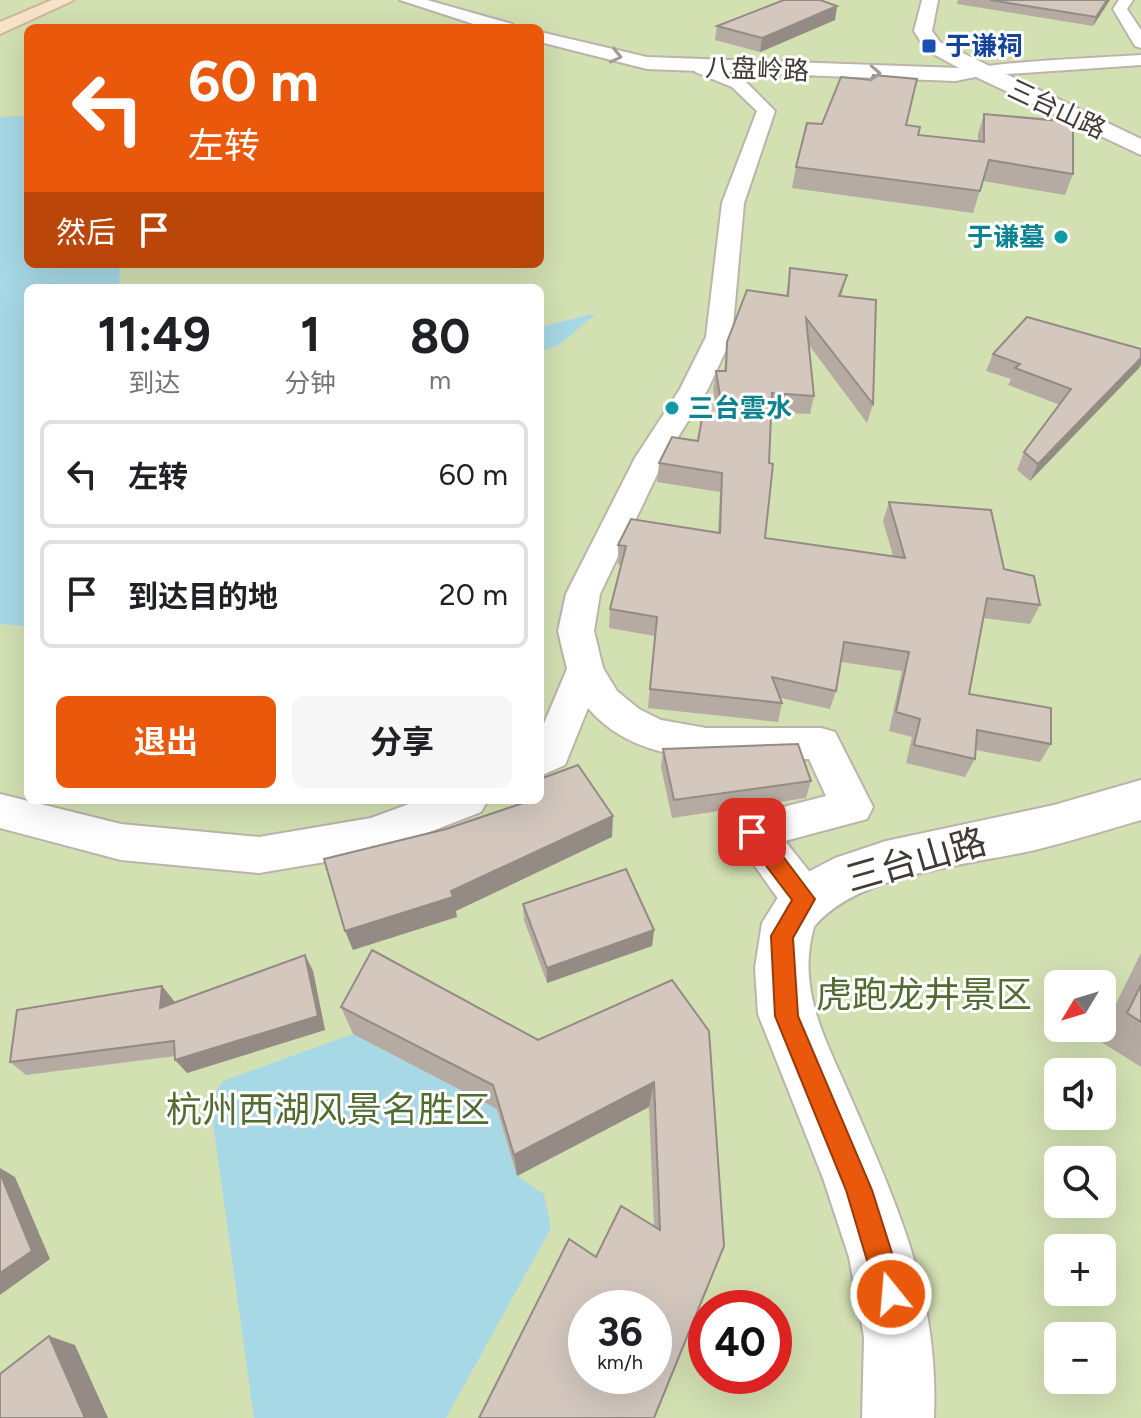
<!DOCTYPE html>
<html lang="zh">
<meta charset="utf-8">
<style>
:root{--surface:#fff;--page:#f6f6f6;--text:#202124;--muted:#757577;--line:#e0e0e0;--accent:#ea580c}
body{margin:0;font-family:Figtree,"Noto Sans SC",sans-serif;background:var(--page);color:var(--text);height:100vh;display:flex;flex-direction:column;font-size:30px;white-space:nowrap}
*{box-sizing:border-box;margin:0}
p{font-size:26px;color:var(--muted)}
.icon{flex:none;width:44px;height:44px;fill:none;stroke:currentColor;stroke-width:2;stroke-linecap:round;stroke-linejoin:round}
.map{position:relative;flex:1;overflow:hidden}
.sheet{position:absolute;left:24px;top:284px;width:520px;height:520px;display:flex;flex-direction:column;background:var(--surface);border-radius:12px;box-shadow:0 8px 32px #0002}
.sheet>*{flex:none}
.guide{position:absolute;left:24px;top:24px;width:520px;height:244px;border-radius:12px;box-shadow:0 8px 32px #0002;background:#ea580c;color:#fff;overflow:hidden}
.needle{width:52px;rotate:232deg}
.buttons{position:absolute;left:1044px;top:970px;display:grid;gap:16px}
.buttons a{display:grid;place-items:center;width:72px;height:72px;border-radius:12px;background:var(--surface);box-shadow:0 8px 32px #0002;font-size:40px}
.speed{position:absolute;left:568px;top:1290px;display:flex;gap:16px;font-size:40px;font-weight:700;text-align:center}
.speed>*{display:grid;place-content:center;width:104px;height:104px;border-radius:50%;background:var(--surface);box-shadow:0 8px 32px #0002;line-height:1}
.speed small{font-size:20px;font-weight:400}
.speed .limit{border:12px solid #d22;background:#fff;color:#111}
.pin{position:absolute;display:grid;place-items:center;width:68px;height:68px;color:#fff;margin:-34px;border-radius:16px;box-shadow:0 4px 12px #0006}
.me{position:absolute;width:88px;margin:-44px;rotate:343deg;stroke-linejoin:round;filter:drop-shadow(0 0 6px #0008)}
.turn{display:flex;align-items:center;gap:28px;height:168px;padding:0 32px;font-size:36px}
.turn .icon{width:104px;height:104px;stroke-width:2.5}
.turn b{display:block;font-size:56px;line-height:68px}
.then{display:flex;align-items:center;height:76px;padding:0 32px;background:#0003;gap:16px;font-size:30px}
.eta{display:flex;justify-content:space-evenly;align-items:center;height:136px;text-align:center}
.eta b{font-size:48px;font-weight:700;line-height:56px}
.action{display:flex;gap:16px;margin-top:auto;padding:16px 32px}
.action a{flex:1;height:92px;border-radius:12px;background:var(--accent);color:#fff;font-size:32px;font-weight:700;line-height:92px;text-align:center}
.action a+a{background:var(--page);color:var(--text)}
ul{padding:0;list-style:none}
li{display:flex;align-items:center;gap:24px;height:108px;margin:0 16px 12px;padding:0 16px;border:4px solid var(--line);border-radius:12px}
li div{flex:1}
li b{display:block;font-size:30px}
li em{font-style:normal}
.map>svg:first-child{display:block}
.green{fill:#d3e0b2;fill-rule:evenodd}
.water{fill:#a7d8e6}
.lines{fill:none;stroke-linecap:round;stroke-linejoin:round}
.minor-casing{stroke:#bdb3ab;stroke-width:4}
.tertiary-casing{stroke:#bdb3ab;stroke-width:4}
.secondary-casing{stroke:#cdb79b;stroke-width:4}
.minor{fill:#fff;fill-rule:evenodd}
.tertiary{fill:#fff;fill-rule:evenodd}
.secondary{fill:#f7e3c7;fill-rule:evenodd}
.wall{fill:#b5aba3}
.shaded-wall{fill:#948b85}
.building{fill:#d3c7be;stroke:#948b85;stroke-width:2;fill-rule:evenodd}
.oneway{stroke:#a09c9a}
.route{fill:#ea580c;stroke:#983908;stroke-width:2}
.transit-dot{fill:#1a4fb4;stroke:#fff;stroke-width:3}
.culture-dot{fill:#0f9aa8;stroke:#fff;stroke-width:3}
.labels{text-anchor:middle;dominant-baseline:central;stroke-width:6;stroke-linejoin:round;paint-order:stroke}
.far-transit-label{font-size:26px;font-weight:bold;fill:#164399;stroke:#fff;text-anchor:start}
.far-street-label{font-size:26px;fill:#413a35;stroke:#fff}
.far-culture-label{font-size:26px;font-weight:bold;fill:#0d838f;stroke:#fff;text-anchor:end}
.near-street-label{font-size:36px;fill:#413a35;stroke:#fff}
.near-park-label{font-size:36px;fill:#516b30;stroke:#fff}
</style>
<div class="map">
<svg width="1141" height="1418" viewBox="0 0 1141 1418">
<rect width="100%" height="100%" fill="#f0eae4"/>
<path class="green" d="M0,0H1141V1418H0ZM28,28H540V264H28ZM28,288H540V800H28ZM1058,984H1102V1028H1058ZM1058,1072H1102V1116H1058ZM1058,1160H1102V1204H1058ZM1058,1248H1102V1292H1058ZM586,1308H654V1376H586ZM706,1308H774V1376H706ZM1058,1336H1102V1380H1058Z"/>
<g class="water">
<path d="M28,116V264H120L119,288H28V626L0,624V117Z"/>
<path d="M597,313L560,344L540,352V327Z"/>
<path d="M353,1034L497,1109L517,1176L544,1194L551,1228L446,1418H254L210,1101L223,1081Z"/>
</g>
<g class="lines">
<g class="minor-casing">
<g id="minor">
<path d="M1119,0H1133L1127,9L1141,30V48L1135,46L1113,9Z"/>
<path d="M1141,55V65L977,76L969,71C979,62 1115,57 1141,55Z"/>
<path d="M701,63L744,80L775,111L744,203L732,337L708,389L665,458L600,594L594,631L603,668L617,691L639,709L661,720L706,728H821L835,732L873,807L867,819L785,841L820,885L826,899L820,913L804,919L788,913L731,832L737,819L826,796L809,759C736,759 641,771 588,708L565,765L540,776V733L567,669L558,631L566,594L635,458L680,389L706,337L722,203L757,111L732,87L695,72V64Z"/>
<path d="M0,794L121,824L259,837L371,818L420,800H488L481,812L373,854L259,873L121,860L0,828Z"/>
</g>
</g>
<g class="tertiary-casing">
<g id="tertiary">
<path d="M400,0H427L512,24L515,28H486Z"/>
<path d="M922,0H938L932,31L940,42L1141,139V155L976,77L955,81L647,69L540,42V32L647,57L959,68L926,50L914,31Z"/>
<path d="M1141,780V820C1106,830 1071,841 1035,850C970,865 858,873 814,927C796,989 826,1040 850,1096C868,1137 886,1178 901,1220C925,1286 937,1348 934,1418H862L864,1337L849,1257L823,1178L758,1014L755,968L762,923L787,883L835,858L886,841L1054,805Z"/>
</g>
</g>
<g class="secondary-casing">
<path id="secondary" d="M52,0H74L0,34V22Z"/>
</g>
<use href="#minor" class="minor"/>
<use href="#tertiary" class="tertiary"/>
<use href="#secondary" class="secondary"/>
</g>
<g class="wall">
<path d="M958,0H1110L1093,26L957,4Z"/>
<path d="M837,6L835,20L760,52L715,40L717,26Z"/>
<path d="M984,114L1073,174L1065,195L983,181L973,213L792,188L796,167L822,124L906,125L918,135L978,141V134Z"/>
<path d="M790,268L847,275L841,297L873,404L867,423L809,345L814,396L810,414L771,412L765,538L893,556L883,521L889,502L1004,569L1040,605L1030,624L983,618L969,694L1051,744L1040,762L976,750L975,759L965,777L906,763L912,737L889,731L902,671L841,662L836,691L830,709L781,698L782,703L778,722L648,708L655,636L609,628L610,609L621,565L618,564V545L718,533L720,492L657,482L659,463L698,441L715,402L713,389L716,371H724L727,342L786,296Z"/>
<path d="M1141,349V364L1139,368L1030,481L1017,470L1024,452L1060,405L1008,385L1011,379L986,371L993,354Z"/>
<path d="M663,749L811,781L806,798L672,818L661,767Z"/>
<path d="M523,904L654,930L652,946L547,983L524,920Z"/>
<path d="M1141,953V1067L1098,1040Z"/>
<path d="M305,955L313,971L325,1030L187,1073L175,1056L26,1075L10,1062L162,986L174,1001V1003Z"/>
<path d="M672,980L724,1246L596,1257L654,1226L649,1107L517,1176L497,1109L353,1034L341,1007L538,1040Z"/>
</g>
<g class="shaded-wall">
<path d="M1107,0H1110L1093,26L1096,17Z"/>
<path d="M837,6L835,20L760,52L762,38Z"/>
<path d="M1141,358V364L1139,368L1030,481L1038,464Z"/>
<path d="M613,816L612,837L456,911L457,917L353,950L345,931L451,891Z"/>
<path d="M654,930L652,946L547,983V968Z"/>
<path d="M305,955L313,971L325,1030L187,1073L175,1060Z"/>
<path d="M162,986L174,1001L172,1022L160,1008Z"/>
<path d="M654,1082L649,1107L517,1176L514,1155Z"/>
<path d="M0,1168L15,1177L50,1259L0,1295Z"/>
<path d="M49,1336L75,1345L108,1418H85Z"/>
</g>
<g class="building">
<path d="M784,0H820L837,6L762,38L717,26Z"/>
<path d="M990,0H1107L1096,17Z"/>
<path d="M873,75L917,79L906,125L920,127L918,135L984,142V114L1073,122V174L989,160L980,191L796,167L807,123L822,124L841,77L871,80Z"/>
<path d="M790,268L847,275L839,296L876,300L873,404L806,318L814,396L772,393L769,463L773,464L765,538L905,558L889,502L991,510L1004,569L1034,576L1040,605L987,598L969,694L1051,708V744L977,730L975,759L914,745L920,719L896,712L909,652L844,642L836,691L772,677L782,703L650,689L657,617L610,609L626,546L618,545L631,519L720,533L722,473L659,463L672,437L698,441L705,401L721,402L716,371H726L727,342L747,290L788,296Z"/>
<path d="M1027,317L1141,349V358L1038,464L1024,452L1071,389L1015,368L1020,364L993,354Z"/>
<path d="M798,744L811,781L674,800L663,749Z"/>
<path d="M578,765L613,816L451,891L453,897L345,931L324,859L446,829L532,800H540V797H541L540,794V779Z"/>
<path d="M626,869L654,930L547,968L523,904Z"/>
<path d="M372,950L538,1040L672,980L709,1031L724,1246L654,1418H479L569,1239L596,1257L621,1206L660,1230L654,1082L514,1155L493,1085L341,1007ZM586,1308H654V1376H586Z"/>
<path d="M305,955L318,1016L175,1060L174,1041L10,1062L17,1010L162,986L160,1008Z"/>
<path d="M1141,985V1022L1127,1013Z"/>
<path d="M0,1173L32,1251L0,1273Z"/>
<path d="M49,1336L85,1418H0V1374Z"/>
</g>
<defs><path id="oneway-chevron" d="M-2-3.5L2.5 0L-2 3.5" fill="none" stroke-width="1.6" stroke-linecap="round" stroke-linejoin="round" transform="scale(2)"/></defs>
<g class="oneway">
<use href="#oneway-chevron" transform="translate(616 56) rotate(13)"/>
<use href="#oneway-chevron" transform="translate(875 73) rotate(2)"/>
</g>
<path class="route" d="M752,823L760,826L815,899L793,938L798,1016L872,1190L905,1294L901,1304L891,1308L881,1304L877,1294L846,1190L775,1016L771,936L792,900L745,838L742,832L745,826Z"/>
<rect class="transit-dot" x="921" y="38" width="16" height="16" rx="4"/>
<g class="culture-dot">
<circle cx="1061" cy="237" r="8"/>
<circle cx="672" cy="408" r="8"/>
</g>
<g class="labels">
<g class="far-transit-label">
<text x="945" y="46">于谦祠</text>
</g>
<g class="far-street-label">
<text transform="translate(757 69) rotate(2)">八盘岭路</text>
<text transform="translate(1057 109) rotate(25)">三台山路</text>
</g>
<g class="far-culture-label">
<text x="1045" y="237">于谦墓</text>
<text x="688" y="408" text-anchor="start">三台雲水</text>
</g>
<g class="near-street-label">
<text transform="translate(916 860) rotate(-16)">三台山路</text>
</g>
<g class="near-park-label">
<text x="924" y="994">虎跑龙井景区</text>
<text x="328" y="1109">杭州西湖风景名胜区</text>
</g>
</g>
</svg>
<div class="buttons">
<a><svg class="needle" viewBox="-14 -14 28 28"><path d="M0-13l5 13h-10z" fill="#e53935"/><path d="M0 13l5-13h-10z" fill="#757577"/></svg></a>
<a><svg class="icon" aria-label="sound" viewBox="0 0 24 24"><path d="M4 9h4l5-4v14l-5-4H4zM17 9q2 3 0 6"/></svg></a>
<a><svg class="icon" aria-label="search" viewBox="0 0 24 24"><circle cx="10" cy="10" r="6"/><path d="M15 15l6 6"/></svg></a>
<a>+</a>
<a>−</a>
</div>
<div class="speed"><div>36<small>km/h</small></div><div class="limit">40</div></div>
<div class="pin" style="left:752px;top:832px;background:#d93025"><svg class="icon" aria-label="arrive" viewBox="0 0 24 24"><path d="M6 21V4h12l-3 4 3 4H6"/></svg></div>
<svg class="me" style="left:891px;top:1294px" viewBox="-20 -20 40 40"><circle r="17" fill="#ea580c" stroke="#fff" stroke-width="3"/><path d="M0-11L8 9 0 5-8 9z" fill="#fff"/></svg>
<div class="guide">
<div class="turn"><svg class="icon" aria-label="left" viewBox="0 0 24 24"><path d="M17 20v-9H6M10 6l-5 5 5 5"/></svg><div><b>60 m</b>左转</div></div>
<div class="then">然后<svg class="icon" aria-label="arrive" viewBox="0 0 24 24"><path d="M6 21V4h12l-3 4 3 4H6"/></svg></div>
</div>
<section class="sheet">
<div class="eta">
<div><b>11:49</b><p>到达</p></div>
<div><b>1</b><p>分钟</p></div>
<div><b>80</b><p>m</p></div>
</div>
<ul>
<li><svg class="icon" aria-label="left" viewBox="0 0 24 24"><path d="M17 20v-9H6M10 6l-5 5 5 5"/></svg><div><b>左转</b></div><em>60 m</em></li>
<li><svg class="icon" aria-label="arrive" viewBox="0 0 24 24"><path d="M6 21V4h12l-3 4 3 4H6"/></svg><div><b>到达目的地</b></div><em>20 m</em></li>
</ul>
<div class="action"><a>退出</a><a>分享</a></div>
</section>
</div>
